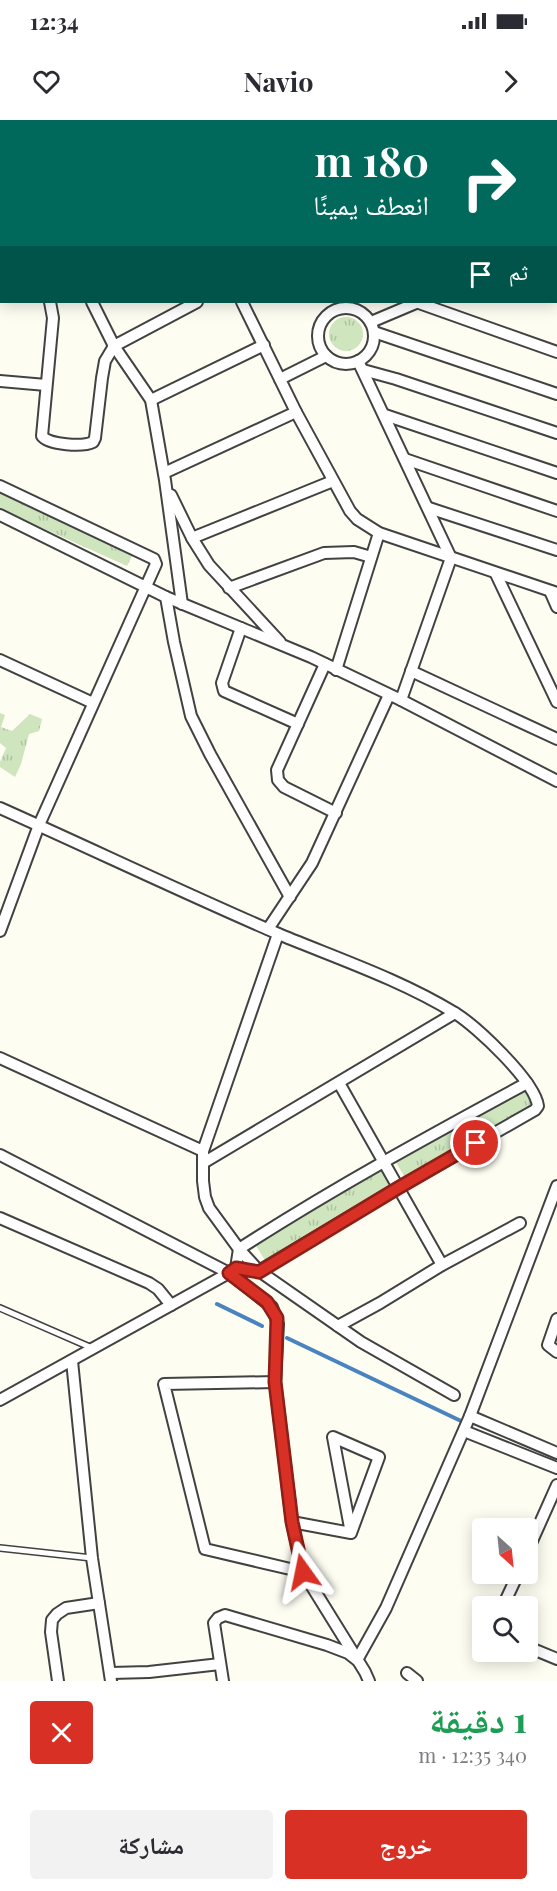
<!DOCTYPE html>
<html lang="ar">
<meta charset="utf-8">
<style>
:root{--surface:#fff;--page:#f2f2f3;--text:#2b2b33;--muted:#7c7c81;--accent:#d93025}
body{margin:0;font-family:"Playfair Display","Noto Naskh Arabic",serif;background:var(--page);color:var(--text);direction:rtl;height:100vh;display:flex;flex-direction:column;font-size:22px;white-space:nowrap}
*{box-sizing:border-box;margin:0}
p{font-size:20px;color:var(--muted)}
.icon{flex:none;width:33px;height:33px;fill:none;stroke:currentColor;stroke-width:2;stroke-linecap:round;stroke-linejoin:round}
.map{position:relative;height:1561px;overflow:hidden;direction:ltr}
.details{display:flex;flex-direction:column;background:var(--surface);flex:1}
.details>*{flex:none}
.guide{position:absolute;left:0px;top:0px;width:558px;height:183px;box-shadow:0 3px 15px #0003;direction:rtl;background:#00695c;color:#fff;overflow:hidden}
.needle{width:39px;rotate:153deg}
.controls{position:absolute;left:472px;top:1398px;display:grid;gap:12px}
.controls a{display:grid;place-items:center;width:66px;height:66px;border-radius:6px;background:var(--surface);box-shadow:0 3px 15px #0003;font-size:30px}
.pin{position:absolute;display:grid;place-items:center;width:51px;height:51px;color:#fff;margin:-26px;border:3px solid #fff;border-radius:50%;box-shadow:0 2px 6px #0007}
.me{position:absolute;width:66px;margin:-33px;rotate:348deg;stroke-linejoin:round;filter:drop-shadow(0 0 4px #0008)}
.turn{display:flex;align-items:center;gap:21px;height:126px;padding:0 30px;font-size:27px}
.turn .icon{width:78px;height:78px;stroke-width:2.5}
.turn b{display:block;font-size:42px;line-height:51px}
.then{display:flex;align-items:center;height:57px;padding:0 30px;background:#0003;gap:12px;font-size:22px}
.round{display:grid;place-items:center;flex:none;width:63px;height:63px;border-radius:6px;background:var(--page)}
.head{display:flex;align-items:center;justify-content:space-between;height:102px;padding:0 30px}
h1{font-size:36px;font-weight:700;line-height:45px;color:#1e9e55}
.primary-button{display:flex;gap:12px;margin-top:auto;padding:12px 30px}
.primary-button a{flex:1;height:69px;border-radius:6px;background:var(--accent);color:#fff;font-size:24px;font-weight:700;line-height:69px;text-align:center}
.primary-button a+a{background:var(--page);color:var(--text)}
.status{display:flex;justify-content:space-between;align-items:center;height:42px;padding:0 30px;background:var(--surface);direction:ltr}
.status svg{height:16px;fill:currentColor}
header{display:flex;justify-content:space-between;align-items:center;height:78px;padding:0 30px;background:var(--surface);font-size:27px;font-weight:700}
.map>svg:first-child{display:block}
.park{fill:url(#park-tufts)}
.lines{fill:none;stroke-linecap:round;stroke-linejoin:round}
.stream{stroke:#4a84c0;stroke-width:4}
.lane-casing{stroke:#424242;stroke-width:8}
.street-casing{stroke:#424242;stroke-width:14}
.lane{stroke:#fff;stroke-width:5}
.street{stroke:#fff;stroke-width:10}
.route-casing{stroke:#8d1f18;stroke-width:15}
.route{stroke:#d93025;stroke-width:10}
</style>
<div class="status"><b>12:34</b><svg viewBox="0 0 49 12"><path d="M0 12V9h3v3zM5 12V6h3v6zM10 12V3h3v9zM15 12V0h3v12zM26 1h20v11H26zM47 4h2v5h-2z"/></svg></div>
<header><svg class="icon" aria-label="forward" viewBox="0 0 24 24"><path d="M9 5l7 7-7 7"/></svg>Navio<svg class="icon" aria-label="heart" viewBox="0 0 24 24"><path d="M12 20l-8-8c-3-5 5-10 8-4 3-6 11-1 8 4z"/></svg></header>
<div class="map">
<svg width="557" height="1561" viewBox="0 0 557 1561">
<defs>
<pattern id="park-tufts" width="24" height="20" patternUnits="userSpaceOnUse" patternTransform="scale(1.5)"><rect width="24" height="20" fill="#cee5be"/><path d="M3 7l-1-3M5 7V3M7 7l1-3M15 17l-1-3M17 17v-4M19 17l1-3" fill="none" stroke="#b0c3a2"/></pattern>
</defs>
<rect width="100%" height="100%" fill="#fefdf2"/>
<g class="park">
<circle cx="346" cy="214" r="17"/>
<path d="M0,371L133,434L127,446L0,389Z"/>
<path d="M0,593L5,595L1,607L12,611L30,594L42,599L39,611L29,614L21,644L15,657L0,647V642L6,628L0,623Z"/>
<path d="M526,968L535,985L406,1059L392,1036Z"/>
<path d="M377,1044L391,1069L266,1142L255,1124Z"/>
</g>
<g class="lines">
<g class="stream">
<path d="M217,1184L262,1206"/>
<path d="M287,1218L461,1301"/>
</g>
<g class="lane-casing">
<g id="lane">
<path d="M0,1188L92,1228"/>
<path d="M0,1428L92,1438"/>
</g>
</g>
<g class="street-casing">
<g id="street">
<path d="M67,0L68,2"/>
<path d="M153,0V2"/>
<path d="M238,0V2"/>
<path d="M409,0V2"/>
<path d="M444,0L449,2"/>
<path d="M275,2V0"/>
<path d="M313,2L314,0"/>
<path d="M352,2L353,0"/>
<path d="M395,2L396,0"/>
<path d="M556,39L557,40"/>
<path d="M556,74H557"/>
<path d="M0,109L2,110"/>
<path d="M556,114L557,115"/>
<path d="M0,167H2"/>
<path d="M50,182L53,198L42,316C49,325 83,327 93,322L95,318L102,258L105,241L114,226L197,182"/>
<path d="M92,182L114,226L151,280L165,360L182,484"/>
<path d="M242,182L296,292L350,391L357,399L379,413L557,473"/>
<path d="M416,182L557,232"/>
<circle cx="346" cy="216" r="28"/>
<path d="M371,202L416,183"/>
<path d="M374,212L557,274"/>
<path d="M358,241L451,438L401,580"/>
<path d="M363,250L396,259L557,313"/>
<path d="M280,259L326,236"/>
<path d="M0,261L46,265"/>
<path d="M151,280L264,225"/>
<path d="M385,295L557,353"/>
<path d="M405,339L557,391"/>
<path d="M164,353L296,292"/>
<path d="M0,366L154,439L156,444L39,705L0,811"/>
<path d="M171,375L192,418L209,445L280,522"/>
<path d="M429,388L557,430"/>
<path d="M0,395L166,477L311,537L401,580L557,661"/>
<path d="M192,418L333,361"/>
<path d="M496,454L557,582"/>
<path d="M229,468L324,433L354,432L371,437"/>
<path d="M550,471L557,487"/>
<path d="M166,477L174,522L191,596L210,634L290,777"/>
<path d="M241,508L222,563L224,571L298,604"/>
<path d="M0,540L93,583"/>
<path d="M325,544L277,650L278,660L284,667L336,693"/>
<path d="M336,550L379,413"/>
<path d="M411,551L557,619"/>
<path d="M0,688C94,730 186,774 281,815C339,839 401,860 455,893C476,906 535,961 538,986L535,990L398,1068L259,1151L236,1148"/>
<path d="M268,809L312,743L389,575"/>
<path d="M278,814L203,1031V1061L205,1077L209,1088L239,1129L259,1151L361,1222L454,1275"/>
<path d="M0,938L203,1031"/>
<path d="M339,963L442,1145"/>
<path d="M0,1035L229,1153L272,1187L278,1204L275,1262L292,1402L303,1452L365,1552L369,1561"/>
<path d="M203,1043L455,893"/>
<path d="M0,1098L149,1163L158,1169L171,1185"/>
<path d="M557,1199L548,1225L557,1232"/>
<path d="M338,1206L380,1183L442,1145L520,1103"/>
<path d="M72,1241L92,1438L111,1561"/>
<path d="M275,1262L164,1264L205,1429L303,1452"/>
<path d="M0,1280L229,1153L236,1148L239,1129C332,1069 429,1016 527,963"/>
<path d="M470,1296L557,1333"/>
<path d="M464,1311L557,1348"/>
<path d="M292,1402L351,1413L379,1337L333,1317L351,1413"/>
<path d="M528,1430L557,1365"/>
<path d="M503,1486L518,1454"/>
<path d="M528,1527L557,1539"/>
<path d="M111,1553L149,1552L220,1544"/>
<path d="M407,1553L417,1561"/>
<path d="M58,1561L51,1512L52,1500L57,1494L66,1488L99,1483"/>
<path d="M223,1561L214,1503L218,1498L225,1495L327,1525L348,1533L357,1540L386,1488L470,1296L557,1066"/>
</g>
</g>
<use href="#lane" class="lane"/>
<use href="#street" class="street"/>
</g>
<g class="lines">
<g class="route-casing">
<path id="route" d="M303,1452L292,1402L275,1262L277,1198L267,1182L229,1153L236,1148L259,1152L398,1068L476,1023"/>
</g>
<use href="#route" class="route"/>
</g>
</svg>
<div class="controls">
<a><svg class="needle" viewBox="-14 -14 28 28"><path d="M0-13l5 13h-10z" fill="#e53935"/><path d="M0 13l5-13h-10z" fill="#7c7c81"/></svg></a>
<a><svg class="icon" aria-label="search" viewBox="0 0 24 24"><circle cx="10" cy="10" r="6"/><path d="M15 15l6 6"/></svg></a>
</div>
<div class="pin" style="left:476px;top:1023px;background:#d93025"><svg class="icon" aria-label="arrive" viewBox="0 0 24 24"><path d="M6 21V4h12l-3 4 3 4H6"/></svg></div>
<svg class="me" style="left:303px;top:1452px" viewBox="-20 -20 40 40"><path d="M0-17L14 15 0 8-14 15z" fill="#d93025" stroke="#fff" stroke-width="4"/></svg>
<div class="guide">
<div class="turn"><svg class="icon" aria-label="right" viewBox="0 0 24 24"><path d="M7 20v-9h11M14 6l5 5-5 5"/></svg><div><b>180 m</b>انعطف يمينًا</div></div>
<div class="then">ثم<svg class="icon" aria-label="arrive" viewBox="0 0 24 24"><path d="M6 21V4h12l-3 4 3 4H6"/></svg></div>
</div>
</div>
<section class="details">
<div class="head"><div><h1>1 دقيقة</h1><p>340 m · 12:35</p></div><a class="round" style="background:#d93025;color:#fff"><svg class="icon" aria-label="close" viewBox="0 0 24 24"><path d="M6 6l12 12M18 6L6 18"/></svg></a></div>
<div class="primary-button"><a>خروج</a><a>مشاركة</a></div>
</section>
